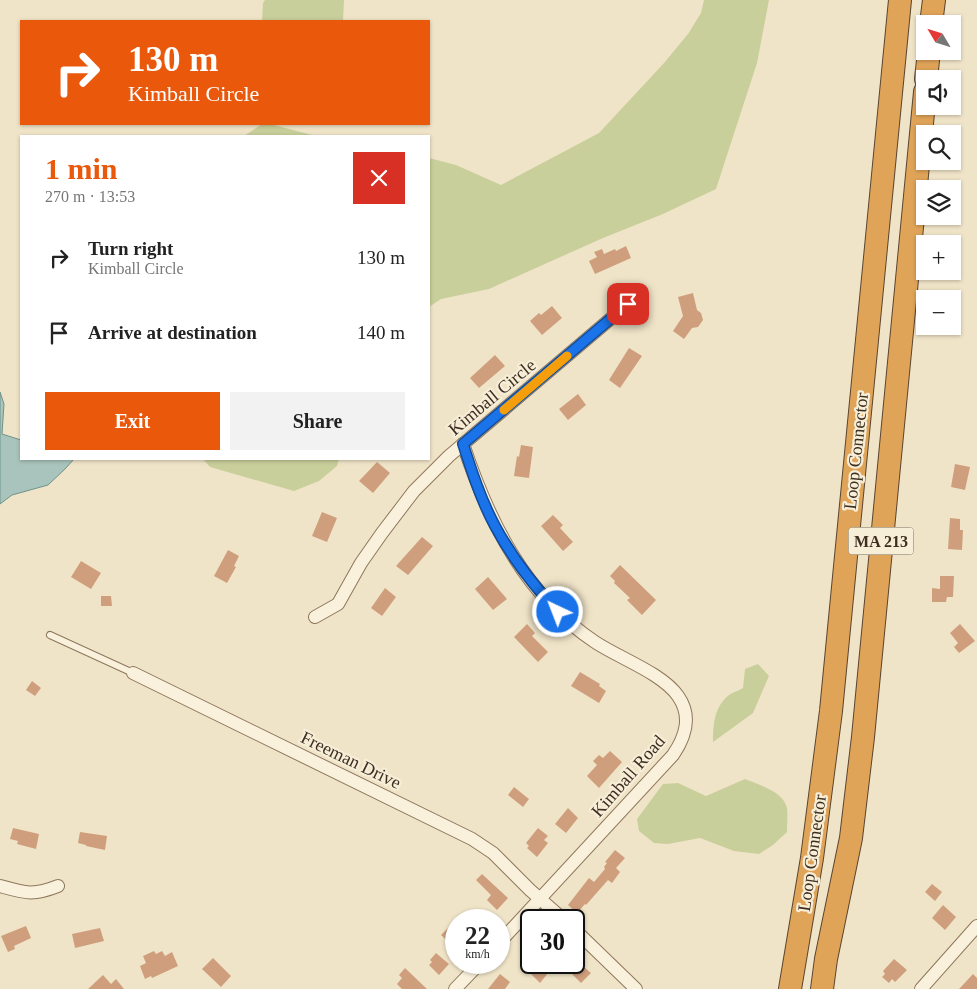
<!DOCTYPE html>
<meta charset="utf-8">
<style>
:root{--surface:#fff;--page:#f2f2f2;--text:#222;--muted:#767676;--accent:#ea580c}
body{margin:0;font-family:"Times New Roman",serif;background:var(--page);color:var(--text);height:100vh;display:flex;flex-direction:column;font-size:19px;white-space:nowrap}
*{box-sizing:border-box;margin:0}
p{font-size:16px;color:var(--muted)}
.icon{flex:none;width:28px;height:28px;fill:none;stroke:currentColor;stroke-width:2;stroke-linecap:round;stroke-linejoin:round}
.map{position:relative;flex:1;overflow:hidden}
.panel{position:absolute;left:20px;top:135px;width:410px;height:325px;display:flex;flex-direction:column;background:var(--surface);border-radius:0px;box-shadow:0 1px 4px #0004}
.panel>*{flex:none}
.guide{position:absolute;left:20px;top:20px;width:410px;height:105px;border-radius:0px;box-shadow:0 1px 4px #0004;background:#ea580c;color:#fff;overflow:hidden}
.needle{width:32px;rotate:308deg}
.tools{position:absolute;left:916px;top:15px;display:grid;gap:10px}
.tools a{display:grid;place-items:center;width:45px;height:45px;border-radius:0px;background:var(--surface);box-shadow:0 1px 4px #0004;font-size:25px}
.speed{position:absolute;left:445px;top:909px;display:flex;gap:10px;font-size:25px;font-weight:700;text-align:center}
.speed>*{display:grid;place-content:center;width:65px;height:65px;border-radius:50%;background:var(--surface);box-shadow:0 1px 4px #0004;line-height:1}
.speed small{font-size:12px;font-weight:400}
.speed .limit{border:2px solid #111;border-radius:8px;background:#fff;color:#111}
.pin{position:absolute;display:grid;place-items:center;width:42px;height:42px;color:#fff;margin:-21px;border-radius:10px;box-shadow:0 2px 8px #0006}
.me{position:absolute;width:55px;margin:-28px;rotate:317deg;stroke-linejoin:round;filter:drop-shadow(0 0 4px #0008)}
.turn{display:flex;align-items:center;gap:18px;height:105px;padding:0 25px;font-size:22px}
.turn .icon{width:65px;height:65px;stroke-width:2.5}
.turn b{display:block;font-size:35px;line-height:42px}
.round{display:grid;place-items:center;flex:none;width:52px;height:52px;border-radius:0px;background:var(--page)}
.overview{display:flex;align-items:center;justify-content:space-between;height:85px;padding:0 25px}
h1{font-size:30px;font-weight:800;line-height:38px;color:var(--accent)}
.button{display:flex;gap:10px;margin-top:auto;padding:10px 25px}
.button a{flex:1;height:58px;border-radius:0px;background:var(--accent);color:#fff;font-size:20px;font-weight:800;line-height:58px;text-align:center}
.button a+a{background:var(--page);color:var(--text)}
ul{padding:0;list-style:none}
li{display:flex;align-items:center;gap:15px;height:75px;padding:0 25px}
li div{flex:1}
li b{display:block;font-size:19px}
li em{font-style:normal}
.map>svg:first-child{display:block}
.green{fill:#c9cf9b}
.water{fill:#a9c4bc;stroke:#6f938a}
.building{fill:#cf9f7d}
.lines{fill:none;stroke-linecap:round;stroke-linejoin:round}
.service-casing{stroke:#8d765c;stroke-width:8}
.minor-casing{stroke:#8d765c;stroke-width:14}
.motorway-casing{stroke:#5b4430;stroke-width:24}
.service{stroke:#faf1dc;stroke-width:6}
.minor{stroke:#faf1dc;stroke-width:12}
.motorway{stroke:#e0a458;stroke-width:22}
.route-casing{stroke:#114b97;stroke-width:12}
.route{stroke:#1a73e8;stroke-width:9}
.slow{stroke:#f59e0b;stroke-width:9}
.labels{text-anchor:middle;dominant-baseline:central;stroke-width:4.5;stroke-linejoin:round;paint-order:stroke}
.shield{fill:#f7eed8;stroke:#756857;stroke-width:1}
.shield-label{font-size:16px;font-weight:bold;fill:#3d2e20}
.street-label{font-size:18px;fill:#3d2e20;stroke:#f7eed8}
</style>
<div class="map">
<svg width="977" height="989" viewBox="0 0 977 989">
<rect width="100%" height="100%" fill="#f0e4c8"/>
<g class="green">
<path d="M265,0H344L343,21H262L263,3Z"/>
<path d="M704,0H769L757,63L716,189L663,214L603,238L489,289L441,299L429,307V158L456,165L501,185L599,133L664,63L688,34L701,13Z"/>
<path d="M262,124H270L316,136H244Z"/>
<path d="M203,459H339L337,466L319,481L294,491L210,467Z"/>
<path d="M758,664L769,676L753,713L713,742C713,725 714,707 729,695C733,692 739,691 743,688L745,669Z"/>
<path d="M745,779C759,785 783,791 787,808C788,815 787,825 787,832L773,845L759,854L734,851L700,838L668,844L654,843L639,831L637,819L663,784L678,783L706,796Z"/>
</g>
<path class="water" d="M0,392L4,404L2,434L21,440V459H74L65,469L48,485L12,495L0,504Z"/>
<g class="building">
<path d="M626,246L631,258L595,274L589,261L597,257L594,252L602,249L604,254L615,249L616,251Z"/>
<path d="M693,293L697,310L701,313L703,320L698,327L692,328L684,339L673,331L683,316L678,297Z"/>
<path d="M552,306L562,318L542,335L530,321L539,313L541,315Z"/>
<path d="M629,348L642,356L620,388L609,380Z"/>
<path d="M495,355L505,366L479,388L470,378Z"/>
<path d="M578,394L586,405L568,420L559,409Z"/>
<path d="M521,445L533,447L529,478L514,476L517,456L519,457Z"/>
<path d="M377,462L390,473L373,493L359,481Z"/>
<path d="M955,464L970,467L965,490L951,487Z"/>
<path d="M322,512L337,518L327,542L312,536Z"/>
<path d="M553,515L563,525L560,528L573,542L563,551L541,526Z"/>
<path d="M950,518L960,519V530H963L962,550L948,549Z"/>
<path d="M422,537L433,546L408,575L396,566Z"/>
<path d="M228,550L239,556L234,566L236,567L227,583L214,576Z"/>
<path d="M81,561L101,573L91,589L71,577Z"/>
<path d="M620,565L656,600L642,615L627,600L630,598L614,583L615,581L610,576Z"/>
<path d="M940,576H954L953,597H947L946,602H932V588L940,589Z"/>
<path d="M488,577L507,599L493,610L475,589Z"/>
<path d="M385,588L396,597L382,616L371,608Z"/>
<path d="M101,596H111L112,606H101Z"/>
<path d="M527,624L535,633L532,636L548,652L538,662L514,637Z"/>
<path d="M960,624L975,641L959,653L954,647L958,643L950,633Z"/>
<path d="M580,672L600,684L599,686L606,691L599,703L571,686Z"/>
<path d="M32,681L41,688L35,696L26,690Z"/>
<path d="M610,751L622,762L599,788L587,776L597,765L593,761L599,755L603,758Z"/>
<path d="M514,787L529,799L523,807L508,795Z"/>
<path d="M568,808L578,818L566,833L555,824Z"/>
<path d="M13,828L39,834L36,849L17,844L18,841L10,839Z"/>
<path d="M538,828L548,836L544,840L548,843L537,857L527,848L529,846L526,843Z"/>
<path d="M80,832L107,836L105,850L86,846V845L78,843Z"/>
<path d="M615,850L625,858L616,868L620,872L612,883L608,880L586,905L585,904L577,913L568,905L589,878L594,882L605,869L604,867L607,863L605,862Z"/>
<path d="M482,874L508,898L497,910L487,900L491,895L476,880Z"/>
<path d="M932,884L942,892L935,901L925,892Z"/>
<path d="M943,905L956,917L945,930L932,918Z"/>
<path d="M456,920V949L441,935Z"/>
<path d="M26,926L31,938L14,946L15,949L8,952L1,936Z"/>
<path d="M100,928L104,941L75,948L72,934Z"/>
<path d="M154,951L156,954L162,951L165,956L172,952L178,966L152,978L151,976L145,979L140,966L146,963L143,956Z"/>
<path d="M436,953L449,964L439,975L429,965L432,962L430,960Z"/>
<path d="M213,958L231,976L221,987L202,969Z"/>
<path d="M894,959L907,970L895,982L892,979L889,983L882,977L885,974L883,971Z"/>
<path d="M578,962L591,973L581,983L569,971Z"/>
<path d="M538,964L548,973L540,983L530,973Z"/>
<path d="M405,968L427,989H402L397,984L402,978L399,975Z"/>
<path d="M500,974L510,982L505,989H488Z"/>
<path d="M973,974L977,978V989H959Z"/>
<path d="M103,975L111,984L116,979L124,989H88Z"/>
</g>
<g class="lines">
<g class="service-casing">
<path id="service" d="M50,635L133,673"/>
</g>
<g class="minor-casing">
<g id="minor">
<path d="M463,444C489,522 525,595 595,642C619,658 662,673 678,696C692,716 686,736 673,755L499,943"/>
<path d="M315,617L338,604L361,563L382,533L414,491L449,456L628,304"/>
<path d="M133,673L472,839L493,853L530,890L564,920"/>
<path d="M0,886C25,893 33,896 58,886"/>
<path d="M574,929L636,989"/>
<path d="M455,989L481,962"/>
<path d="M921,989L977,926"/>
</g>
</g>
<g class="motorway-casing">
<g id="motorway">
<path d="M931,24L934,0"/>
<path d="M926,79L929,51"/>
<path d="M790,989L812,858L831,711L900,0"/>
<path d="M822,989L826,959L851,838L863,737L925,92"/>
</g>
</g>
<use href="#service" class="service"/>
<use href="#minor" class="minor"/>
<use href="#motorway" class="motorway"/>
</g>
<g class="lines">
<g class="route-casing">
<path id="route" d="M558,612C534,586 512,558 495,526C481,500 472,472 463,444L628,304"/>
</g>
<use href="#route" class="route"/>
<path class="slow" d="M504,410L567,356"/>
</g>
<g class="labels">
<rect class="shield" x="848.5" y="527.5" width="65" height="27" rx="4"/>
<g class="shield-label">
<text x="881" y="541">MA 213</text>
</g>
<g class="street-label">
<text transform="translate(492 397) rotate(-40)">Kimball Circle</text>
<text transform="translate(856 451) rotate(-84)">Loop Connector</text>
<text transform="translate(351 760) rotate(26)">Freeman Drive</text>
<text transform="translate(628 776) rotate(-49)">Kimball Road</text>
<text transform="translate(812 853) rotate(-82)">Loop Connector</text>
</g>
</g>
</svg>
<div class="tools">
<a><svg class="needle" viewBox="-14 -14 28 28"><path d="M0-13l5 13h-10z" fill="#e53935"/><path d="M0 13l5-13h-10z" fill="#767676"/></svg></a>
<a><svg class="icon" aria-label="sound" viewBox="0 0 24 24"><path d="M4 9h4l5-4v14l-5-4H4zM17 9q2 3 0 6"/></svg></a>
<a><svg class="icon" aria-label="search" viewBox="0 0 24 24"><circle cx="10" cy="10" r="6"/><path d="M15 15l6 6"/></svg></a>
<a><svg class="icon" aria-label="layers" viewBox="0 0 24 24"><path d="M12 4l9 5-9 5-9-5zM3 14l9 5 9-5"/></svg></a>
<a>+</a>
<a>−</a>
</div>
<div class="speed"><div>22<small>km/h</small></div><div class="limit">30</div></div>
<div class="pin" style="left:628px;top:304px;background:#d93025"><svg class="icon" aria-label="arrive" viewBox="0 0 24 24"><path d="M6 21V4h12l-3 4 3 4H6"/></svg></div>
<svg class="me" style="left:558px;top:612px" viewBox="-20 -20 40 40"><circle r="17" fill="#1a73e8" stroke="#fff" stroke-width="3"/><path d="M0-11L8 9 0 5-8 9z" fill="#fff"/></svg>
<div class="guide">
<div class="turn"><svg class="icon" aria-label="right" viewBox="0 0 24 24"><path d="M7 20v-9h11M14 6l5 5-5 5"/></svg><div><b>130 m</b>Kimball Circle</div></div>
</div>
<section class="panel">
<div class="overview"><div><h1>1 min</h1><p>270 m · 13:53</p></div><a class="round" style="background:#d93025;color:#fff"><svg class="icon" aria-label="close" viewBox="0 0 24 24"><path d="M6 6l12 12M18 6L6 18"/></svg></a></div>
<ul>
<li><svg class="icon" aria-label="right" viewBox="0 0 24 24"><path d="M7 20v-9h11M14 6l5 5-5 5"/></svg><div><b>Turn right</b><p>Kimball Circle</p></div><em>130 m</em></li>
<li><svg class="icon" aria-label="arrive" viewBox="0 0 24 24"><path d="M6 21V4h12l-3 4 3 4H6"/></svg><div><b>Arrive at destination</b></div><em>140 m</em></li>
</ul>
<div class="button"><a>Exit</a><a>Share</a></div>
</section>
</div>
